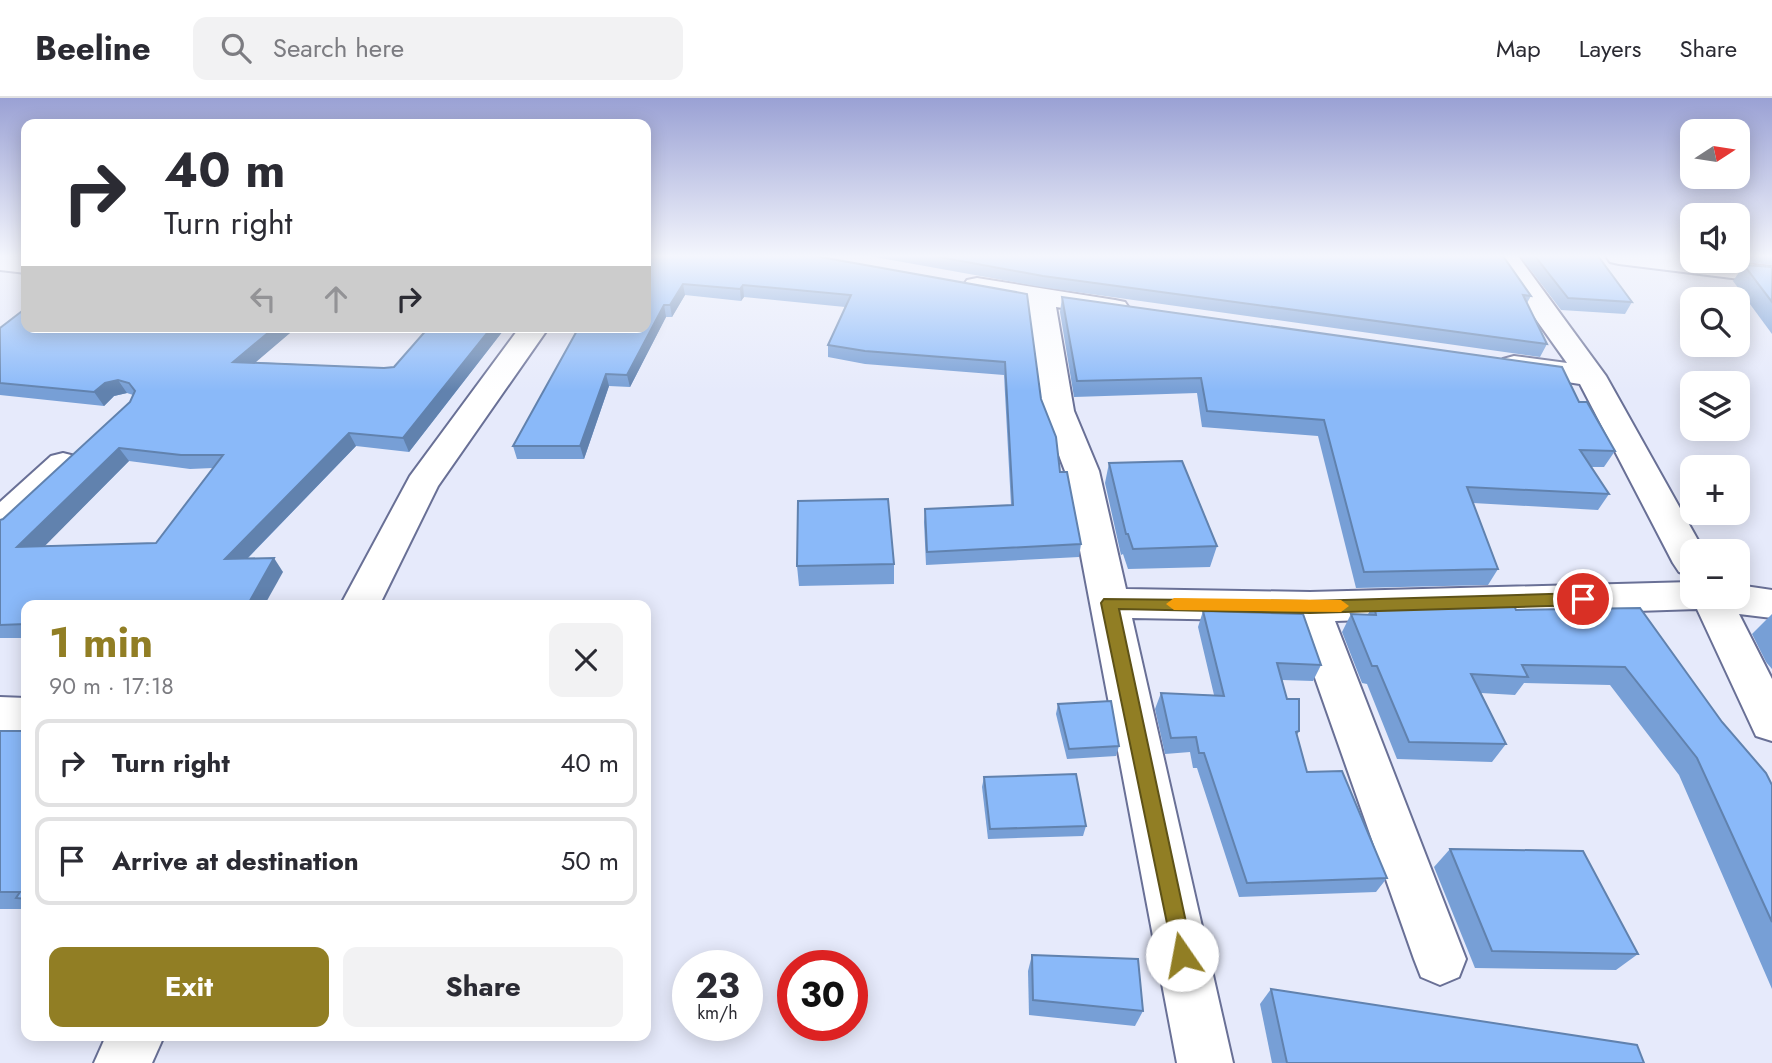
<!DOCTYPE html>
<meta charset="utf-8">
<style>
:root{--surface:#fff;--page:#f2f2f3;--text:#2b2b33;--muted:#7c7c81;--line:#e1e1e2;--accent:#917e24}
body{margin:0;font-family:Jost,sans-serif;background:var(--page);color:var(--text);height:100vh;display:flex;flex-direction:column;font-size:26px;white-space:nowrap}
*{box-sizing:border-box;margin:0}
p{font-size:23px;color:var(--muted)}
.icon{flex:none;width:38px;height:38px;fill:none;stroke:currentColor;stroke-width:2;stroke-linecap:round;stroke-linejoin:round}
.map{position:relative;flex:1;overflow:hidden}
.details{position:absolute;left:21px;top:502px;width:630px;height:441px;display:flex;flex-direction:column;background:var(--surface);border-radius:14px;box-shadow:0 4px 18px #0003}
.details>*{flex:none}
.top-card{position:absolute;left:21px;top:21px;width:630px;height:214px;border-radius:14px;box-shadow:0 4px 18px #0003;background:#fff;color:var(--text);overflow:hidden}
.needle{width:46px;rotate:78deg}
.controls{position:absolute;left:1680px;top:21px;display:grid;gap:14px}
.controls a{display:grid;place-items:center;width:70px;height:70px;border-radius:14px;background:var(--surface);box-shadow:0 4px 18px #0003;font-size:35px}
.speed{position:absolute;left:672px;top:852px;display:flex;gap:14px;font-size:35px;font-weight:700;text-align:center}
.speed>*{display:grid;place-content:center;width:91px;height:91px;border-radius:50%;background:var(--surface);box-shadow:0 4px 18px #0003;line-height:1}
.speed small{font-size:18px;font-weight:400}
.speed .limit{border:10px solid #d22;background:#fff;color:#111}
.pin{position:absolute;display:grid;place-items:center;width:60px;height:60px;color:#fff;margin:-30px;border:4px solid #fff;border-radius:50%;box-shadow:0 2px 7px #0007}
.me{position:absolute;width:77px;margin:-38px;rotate:348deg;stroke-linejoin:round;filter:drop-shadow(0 0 5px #0008)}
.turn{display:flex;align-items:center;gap:24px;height:147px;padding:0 28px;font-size:32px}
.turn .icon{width:91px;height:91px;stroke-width:2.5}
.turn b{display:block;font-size:49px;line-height:60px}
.lanes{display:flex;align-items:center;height:66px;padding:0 28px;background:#0003;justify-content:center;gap:35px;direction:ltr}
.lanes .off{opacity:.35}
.round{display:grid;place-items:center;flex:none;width:74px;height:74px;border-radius:14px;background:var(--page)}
.head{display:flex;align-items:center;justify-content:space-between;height:119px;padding:0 28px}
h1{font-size:42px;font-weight:700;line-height:52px;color:var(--accent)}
.primary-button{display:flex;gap:14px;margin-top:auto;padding:14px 28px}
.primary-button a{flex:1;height:80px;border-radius:14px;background:var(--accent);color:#fff;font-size:28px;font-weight:700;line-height:80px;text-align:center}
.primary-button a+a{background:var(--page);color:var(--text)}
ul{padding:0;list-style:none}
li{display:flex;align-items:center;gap:21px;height:88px;margin:0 14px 10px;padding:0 14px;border:4px solid var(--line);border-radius:14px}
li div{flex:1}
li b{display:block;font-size:26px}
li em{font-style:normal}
header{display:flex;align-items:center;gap:42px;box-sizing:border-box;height:98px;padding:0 35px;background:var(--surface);border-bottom:2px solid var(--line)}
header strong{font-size:33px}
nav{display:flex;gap:38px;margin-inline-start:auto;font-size:24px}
.search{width:490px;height:63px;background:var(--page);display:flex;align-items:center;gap:18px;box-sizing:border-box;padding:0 24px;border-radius:14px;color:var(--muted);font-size:26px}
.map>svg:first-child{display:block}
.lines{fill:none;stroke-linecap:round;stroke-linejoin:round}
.minor-casing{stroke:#697096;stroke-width:4}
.minor{fill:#fff;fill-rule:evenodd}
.wall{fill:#779fd6;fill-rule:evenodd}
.shaded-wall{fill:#6182ae}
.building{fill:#8ab9f9;stroke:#6182ae;stroke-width:2;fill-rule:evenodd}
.route{fill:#917e24;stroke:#5e5217;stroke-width:2}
.slow{fill:#f59e0b}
</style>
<header>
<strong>Beeline</strong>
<div class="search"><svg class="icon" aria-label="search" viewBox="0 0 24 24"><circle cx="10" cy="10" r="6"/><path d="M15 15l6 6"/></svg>Search here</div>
<nav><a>Map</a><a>Layers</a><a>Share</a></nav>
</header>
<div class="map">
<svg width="1772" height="965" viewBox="0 0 1772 965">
<rect width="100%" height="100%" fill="#e6eafb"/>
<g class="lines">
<g class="minor-casing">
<g id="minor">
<path d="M0,158L26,159V175L0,172Z"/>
<path d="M1491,158H1518L1606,278L1704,453H1692V478L1679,474L1673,465L1580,286L1514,276L1503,273L1499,267L1503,261L1514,258L1567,265Z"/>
<path d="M1606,158H1685L1692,159V163H1722L1772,169V185L1619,166L1610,164Z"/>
<path d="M977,180L1115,202L1125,204L1129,210L1125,216L1115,218L1056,209L1074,313L1099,373L1126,491L1310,494L1692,484V499H1738V487L1772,492V520L1739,516L1772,581V643L1756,638L1697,511L1335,523L1466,861L1459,879L1440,887L1421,879L1414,861L1295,523L1132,520L1233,965H1177L1065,373L1042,313L1028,204L967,194L963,188L967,182Z"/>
<path d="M520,229H549L438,388L379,508H340L410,378Z"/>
<path d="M63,355L75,358L80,366L75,374L13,433L0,436V404L51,358Z"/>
<path d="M0,599L26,600V636L0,635Z"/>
<path d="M106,938H164L152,965H94Z"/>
</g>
</g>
<use href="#minor" class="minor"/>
</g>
<g class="wall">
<path d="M646,158L1027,196L1041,301L1060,374L1081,446L1079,459L926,467L924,424L925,411L1011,407L1004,277L865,266L828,259V247L845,209L744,199L741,203L685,197L672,219H666L630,289L609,288L584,361H517L513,348Z"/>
<path d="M869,158H1503L1531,198L1527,205L1547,246L1540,259L1041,189Z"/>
<path d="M1520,158H1598L1632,204L1625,216L1561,212Z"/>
<path d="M1738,158H1772V167L1736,163H1738Z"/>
<path d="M1744,167L1772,169V236L1733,183Z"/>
<path d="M1062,199L1579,304L1615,353L1604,369H1591L1609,396L1598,412L1473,405L1498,471L1488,487L1356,490L1318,338L1202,329L1197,295L1074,299L1060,214Z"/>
<path d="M297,229L255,264L384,270L394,269L429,229H506L409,354L356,348L248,460L283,474L26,508V540H0V422L3,421L130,304L133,297L127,295L114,298L104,308L0,297V230ZM129,363L190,371L213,370L156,445L44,448Z"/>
<path d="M1109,365L1217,448L1210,469L1128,471L1123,456L1121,457L1105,385Z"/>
<path d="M894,466V486L799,488L797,468Z"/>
<path d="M1374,507L1516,512L1640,510L1722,624L1772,687V891L1679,677L1610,587L1524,585L1515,597L1481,595L1506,646L1492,664L1397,661L1367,586L1362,585L1342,534L1351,516H1368Z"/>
<path d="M1203,513L1321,567L1313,583L1282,582L1287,601L1299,633L1297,637L1307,674L1387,780L1376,794L1239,799L1197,670H1193L1190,654L1165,656L1155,611L1161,595L1214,597L1198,529Z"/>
<path d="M1772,516V571L1766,564L1752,536Z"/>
<path d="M1058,606L1119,648L1116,658L1067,661L1056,616Z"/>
<rect x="0" y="633" width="26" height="178"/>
<path d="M984,679L1086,728L1083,738L988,741L982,689Z"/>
<path d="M1450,751L1638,856L1616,872L1475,870L1434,769Z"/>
<path d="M1032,857L1143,913L1135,928L1029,917L1028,873Z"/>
<path d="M1271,891L1644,965H1272L1260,906Z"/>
</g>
<g class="shaded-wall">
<path d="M683,186L685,197L672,219L670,207Z"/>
<path d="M743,187L744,199L741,203L740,191Z"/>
<path d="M664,207L666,219L630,289L627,277Z"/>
<path d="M275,229H297L241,277L233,264Z"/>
<path d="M492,229H506L409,354L403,340Z"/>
<path d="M606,276L609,288L584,361L580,348Z"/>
<path d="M118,282L127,295L114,298L104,308L94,294L105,285Z"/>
<path d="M349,335L356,348L234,474L225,461Z"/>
<path d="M119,350L129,363L30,463L17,449Z"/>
<path d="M274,460L283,474L264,508H247Z"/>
</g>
<g class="building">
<path d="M646,158H815L1027,196L1041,301L1056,339L1060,374H1067L1081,446L927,454L925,411L1013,407L1005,264L865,253L828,247L851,197L743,187L740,191L683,186L670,207H664L627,277L606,276L580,348H513L579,229H646Z"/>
<path d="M934,158H1503L1531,198L1523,197L1547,246L1043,178Z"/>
<path d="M1535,158H1598L1632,204L1568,200Z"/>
<path d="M1744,167L1772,169V204Z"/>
<path d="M1062,199L1562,269L1579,304H1587L1615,353L1580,352L1609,396L1467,389L1498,471L1364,474L1324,322L1207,313L1201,280L1077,283Z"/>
<path d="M26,210V229H275L233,264L384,270L394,269L429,229H492L403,340L349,335L225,461L274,460L247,508H26V526L0,527V422L3,421L130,304L135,293L129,285L118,282L105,285L94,294L0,285V230ZM119,350L181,357H223L156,445L17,449Z"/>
<path d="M1182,363L1217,448L1133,451L1128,436H1126L1109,365Z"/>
<path d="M888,401L894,466L797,468L798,403Z"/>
<path d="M1512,502L1516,512L1640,510L1722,624L1766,675L1772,687V824L1697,660L1625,569L1522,567L1528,579L1471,576L1506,646L1409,644L1377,568H1372L1351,516L1376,517L1374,507Z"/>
<path d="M1203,513L1303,516L1321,567L1277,565L1287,601H1299V633L1296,634L1307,674L1342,673L1387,780L1247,785L1204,655H1199L1196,639L1171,640L1161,595L1224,598Z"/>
<path d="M1111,603L1119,648L1069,651L1058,606Z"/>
<path d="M0,633H26V801L16,800L20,794H0Z"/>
<path d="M1076,676L1086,728L990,731L984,679Z"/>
<path d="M1450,751L1583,753L1638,856L1492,853Z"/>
<path d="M1032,857L1138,861L1143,913L1033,902Z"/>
<path d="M1271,891L1637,947L1644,965H1287Z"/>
</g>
<linearGradient id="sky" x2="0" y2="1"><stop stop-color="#9aa1d4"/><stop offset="0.54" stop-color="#f4f6fd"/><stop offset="1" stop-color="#f4f6fd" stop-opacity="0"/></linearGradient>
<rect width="1772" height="293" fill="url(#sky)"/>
<path class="route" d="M1583,495L1591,501L1583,507L1310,515L1119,511L1193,857L1190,864L1182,868L1175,864L1101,505L1104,501L1310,503Z"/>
<path class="slow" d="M1174,500L1341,502L1349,508L1341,514L1174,512L1166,506Z"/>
</svg>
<div class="controls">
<a><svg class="needle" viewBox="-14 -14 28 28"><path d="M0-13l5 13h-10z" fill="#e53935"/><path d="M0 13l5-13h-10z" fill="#7c7c81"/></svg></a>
<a><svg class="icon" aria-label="sound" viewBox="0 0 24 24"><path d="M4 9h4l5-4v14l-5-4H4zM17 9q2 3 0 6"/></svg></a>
<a><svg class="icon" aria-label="search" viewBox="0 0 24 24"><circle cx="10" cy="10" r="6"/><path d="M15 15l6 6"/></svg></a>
<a><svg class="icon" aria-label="layers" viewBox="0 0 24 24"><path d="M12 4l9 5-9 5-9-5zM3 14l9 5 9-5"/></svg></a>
<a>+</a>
<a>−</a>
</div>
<div class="speed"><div>23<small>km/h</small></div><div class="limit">30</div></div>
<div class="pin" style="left:1583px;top:501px;background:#d93025"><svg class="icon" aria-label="arrive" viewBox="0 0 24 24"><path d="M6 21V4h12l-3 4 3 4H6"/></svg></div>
<svg class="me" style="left:1182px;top:857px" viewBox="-20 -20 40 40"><circle r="19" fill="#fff"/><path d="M0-13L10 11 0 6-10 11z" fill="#917e24"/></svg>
<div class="top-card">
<div class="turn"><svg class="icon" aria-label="right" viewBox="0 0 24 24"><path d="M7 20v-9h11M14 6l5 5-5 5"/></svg><div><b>40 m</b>Turn right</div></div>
<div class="lanes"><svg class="icon off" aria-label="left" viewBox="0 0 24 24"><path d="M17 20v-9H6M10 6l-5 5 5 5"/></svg><svg class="icon off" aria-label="ahead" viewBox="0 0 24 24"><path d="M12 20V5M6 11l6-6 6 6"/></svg><svg class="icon" aria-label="right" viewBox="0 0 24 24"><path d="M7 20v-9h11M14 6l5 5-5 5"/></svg></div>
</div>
<section class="details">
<div class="head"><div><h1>1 min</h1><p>90 m · 17:18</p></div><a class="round"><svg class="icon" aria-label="close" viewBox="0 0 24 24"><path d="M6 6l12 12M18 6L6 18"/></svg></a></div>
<ul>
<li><svg class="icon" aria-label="right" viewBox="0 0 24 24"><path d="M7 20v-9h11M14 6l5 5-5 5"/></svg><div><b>Turn right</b></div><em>40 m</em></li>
<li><svg class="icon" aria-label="arrive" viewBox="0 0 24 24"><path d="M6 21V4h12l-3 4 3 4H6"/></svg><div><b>Arrive at destination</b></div><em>50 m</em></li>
</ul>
<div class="primary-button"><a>Exit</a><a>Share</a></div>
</section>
</div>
